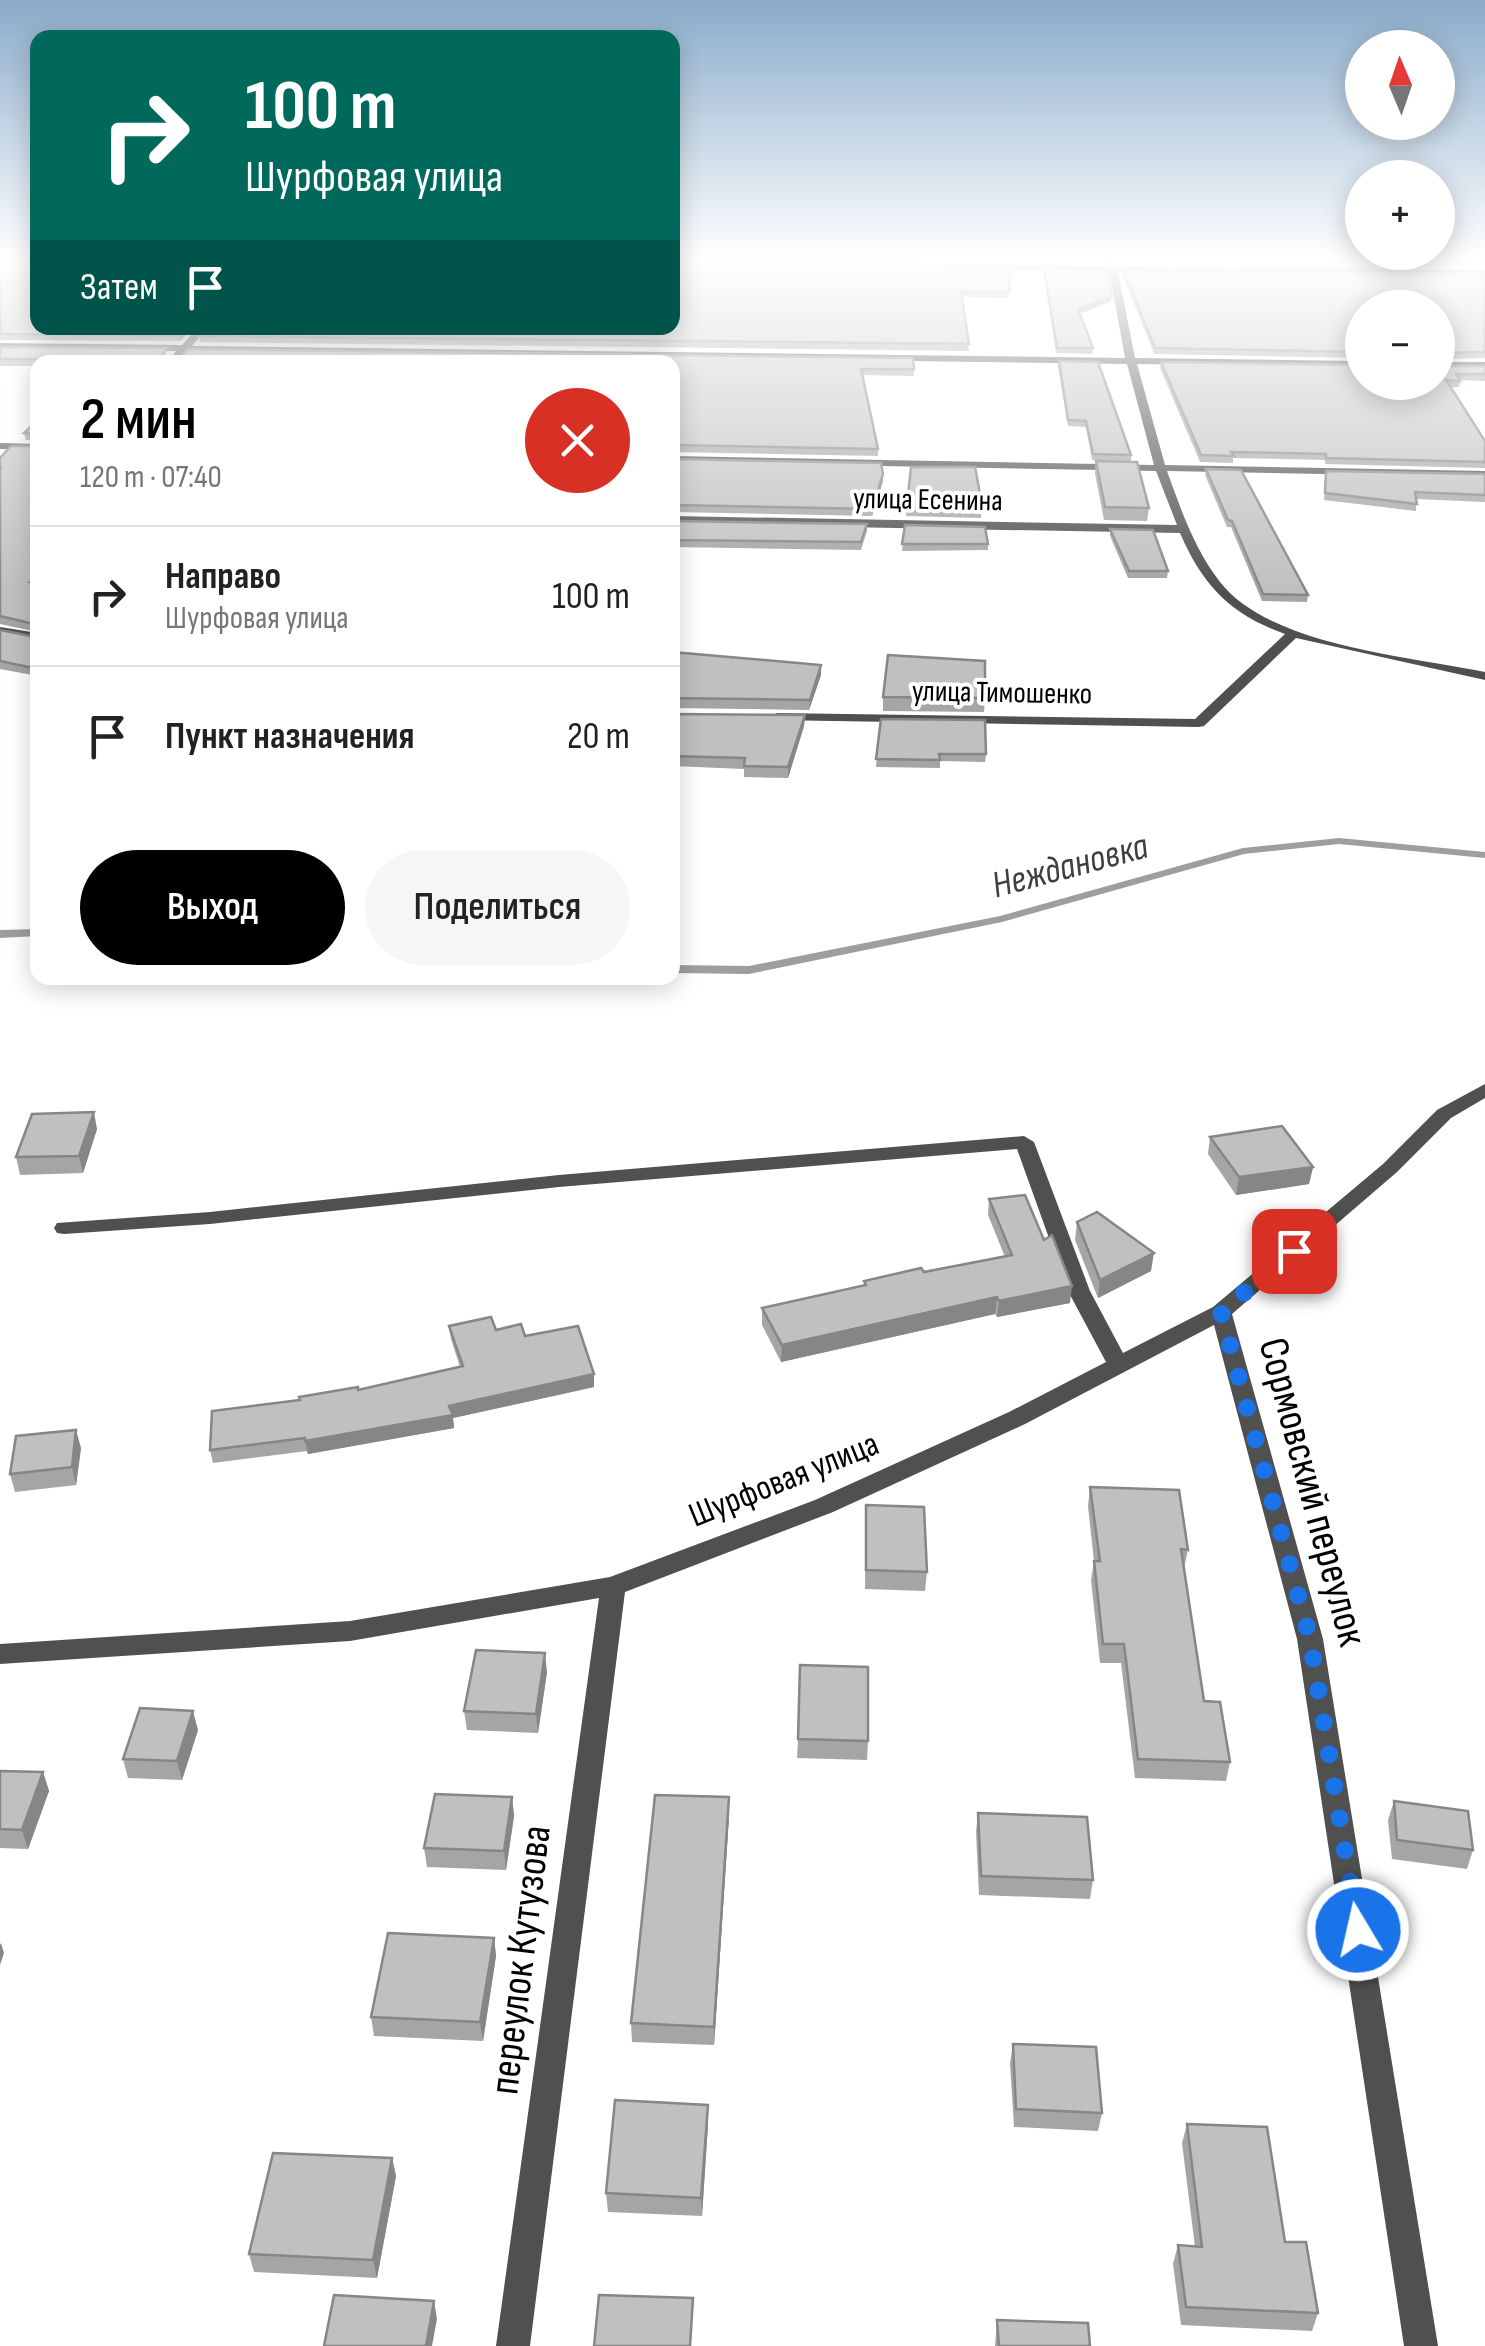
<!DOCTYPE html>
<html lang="ru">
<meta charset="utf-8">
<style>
:root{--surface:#fff;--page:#f6f6f6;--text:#222;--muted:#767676;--line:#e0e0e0;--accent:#000}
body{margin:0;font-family:"Sofia Sans Condensed",sans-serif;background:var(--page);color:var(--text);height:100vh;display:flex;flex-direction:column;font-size:38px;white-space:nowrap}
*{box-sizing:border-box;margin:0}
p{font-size:32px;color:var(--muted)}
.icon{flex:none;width:55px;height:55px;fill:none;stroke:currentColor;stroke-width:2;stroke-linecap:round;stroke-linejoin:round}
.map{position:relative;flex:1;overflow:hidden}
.sheet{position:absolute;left:30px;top:355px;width:650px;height:630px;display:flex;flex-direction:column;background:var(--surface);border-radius:20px;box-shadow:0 5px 25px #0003}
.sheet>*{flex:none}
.banner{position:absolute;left:30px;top:30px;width:650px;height:305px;border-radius:20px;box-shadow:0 5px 25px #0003;background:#00695c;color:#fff;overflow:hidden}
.needle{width:65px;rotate:358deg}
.fabs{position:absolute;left:1345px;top:30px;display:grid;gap:20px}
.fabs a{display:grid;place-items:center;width:110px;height:110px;border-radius:50%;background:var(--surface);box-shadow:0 5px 25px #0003;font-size:50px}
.pin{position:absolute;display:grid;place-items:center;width:85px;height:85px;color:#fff;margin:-42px;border-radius:20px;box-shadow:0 5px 15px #0006}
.me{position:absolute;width:110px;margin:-55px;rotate:351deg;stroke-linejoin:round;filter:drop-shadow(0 0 8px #0008)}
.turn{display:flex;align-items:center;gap:35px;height:210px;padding:0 50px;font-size:45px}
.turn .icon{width:130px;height:130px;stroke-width:2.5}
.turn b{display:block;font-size:70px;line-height:85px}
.then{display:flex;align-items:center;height:95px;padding:0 50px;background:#0003;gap:20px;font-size:38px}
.round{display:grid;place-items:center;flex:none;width:105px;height:105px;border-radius:52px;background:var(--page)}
.summary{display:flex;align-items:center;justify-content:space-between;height:170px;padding:0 50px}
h1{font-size:60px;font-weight:600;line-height:75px;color:var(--accent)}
.primary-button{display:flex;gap:20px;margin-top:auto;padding:20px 50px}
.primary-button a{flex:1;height:115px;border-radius:60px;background:var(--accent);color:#fff;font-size:40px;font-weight:600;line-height:115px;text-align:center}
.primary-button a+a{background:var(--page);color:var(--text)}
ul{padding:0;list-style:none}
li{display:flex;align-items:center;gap:30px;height:140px;padding:0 50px;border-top:2px solid var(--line)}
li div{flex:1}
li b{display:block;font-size:38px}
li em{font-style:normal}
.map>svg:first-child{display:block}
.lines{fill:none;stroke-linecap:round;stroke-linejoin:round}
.stream{fill:#9e9e9e;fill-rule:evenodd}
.minor{fill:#505050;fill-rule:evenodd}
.tertiary{fill:#505050;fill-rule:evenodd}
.wall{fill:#a5a5a5}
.shaded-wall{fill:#868686}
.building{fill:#c0c0c0;stroke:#868686;stroke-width:2.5}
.route{stroke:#1a73e8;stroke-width:18;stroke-dasharray:0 32.4}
.labels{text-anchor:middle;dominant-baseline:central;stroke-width:8;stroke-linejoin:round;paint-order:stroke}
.far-street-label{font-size:30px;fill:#000;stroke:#fff}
.street-label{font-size:35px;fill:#000;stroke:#fff}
.water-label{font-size:38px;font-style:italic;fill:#3f3f3f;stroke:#fff}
.near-street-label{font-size:42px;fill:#000;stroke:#fff}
</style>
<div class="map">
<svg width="1485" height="2346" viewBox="0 0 1485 2346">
<rect width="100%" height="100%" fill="#fff"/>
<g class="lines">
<g class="stream">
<path d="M1339,838L1485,852V858L1339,844L1244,854L1002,922L749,974L672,973V965L749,966L1000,916L1243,848Z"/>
<path d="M38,929V936L0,938V930Z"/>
</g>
<g class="minor">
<path d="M1113,266L1485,270V276L1118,272L1135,358L1362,361V367L1137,364L1165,465L1485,471V477L1167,471C1181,510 1195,550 1220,582C1270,646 1409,656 1485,672V680L1296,638L1204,726L1199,727L772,720L770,717L777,713L1195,719L1285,634C1230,614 1203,586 1180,533L672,524V516L1177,525L1156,471L672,462V456L1154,465L1127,364L187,351L177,362H167L176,351L0,349V343L182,345L198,328H207L192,346L1125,358L1109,269Z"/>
<rect x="1438" y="362" width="47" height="6"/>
<path d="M0,443L38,444V450L0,449Z"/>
<path d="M0,627L38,633V641L0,635Z"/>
<path d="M1485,1084V1098L1451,1118L1397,1172L1232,1314L1323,1639L1438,2346H1404L1297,1639L1214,1325L1025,1424L833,1512L625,1592L530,2346H496L599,1598L350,1641L0,1664V1644L350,1621L610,1577L815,1500L1009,1412L1106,1362L1068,1291L1017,1149L559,1187L210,1224L64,1234L57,1233L54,1228L57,1223L210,1212L559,1175L1024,1136L1034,1142L1090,1291L1123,1353L1213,1307L1383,1164L1437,1110Z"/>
</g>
<path class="tertiary" d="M672,260L1107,266L1104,260H1113L1117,269L1113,272L672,266Z"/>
</g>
<g class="wall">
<path d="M0,260L38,328H193L180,341L0,340Z"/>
<path d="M1041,260H1101V262Z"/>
<path d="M1117,260H1485V266L1118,262Z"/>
<path d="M1011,269L1008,298L962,297L969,351L200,342L199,336Z"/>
<path d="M1044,270L1111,301L1080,314L1093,348L1092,354L1056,353Z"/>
<path d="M1123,270L1485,274V358L1438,359L1439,366H1485V381L1460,380L1459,387H1450L1485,441V468L1325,464V460L1233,458V463L1200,462L1160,368L1161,362L1438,382V308H1362V358L1154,354L1123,276Z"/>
<path d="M0,347L168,355L165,359L179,358L188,349L914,369V376L862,375L878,449V456L672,452V362H38V366H0Z"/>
<path d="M1059,361L1131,455V461L1092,460L1086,427L1068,426L1058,367Z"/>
<path d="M38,420V441L26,440L24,433Z"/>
<path d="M38,446V632L0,624V458Z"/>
<path d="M672,459L883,474V481L872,516L672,512Z"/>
<path d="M1096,461L1149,508L1147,521L1104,520L1095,474Z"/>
<path d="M1206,469L1308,595L1307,602L1262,601L1231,527H1227L1205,475Z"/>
<path d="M1326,471L1485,474V502L1416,499V511L1324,500Z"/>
<path d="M907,504L982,505L981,518L906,516Z"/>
<path d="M672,521L867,524V531L861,550L672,547Z"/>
<path d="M905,525L988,544V550L902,551Z"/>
<path d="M1110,529L1168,571L1167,578H1128L1110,536Z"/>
<path d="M0,630L36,637L38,632V676L0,669Z"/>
<path d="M672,652L821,665V675L809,710L672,708Z"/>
<path d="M883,697L985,698L984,712L883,711Z"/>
<path d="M672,714L805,715L804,726L788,778L744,777V769L672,766Z"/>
<path d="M881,719L986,754L985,762L940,761V768L876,767Z"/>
<path d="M97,1129L83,1173L20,1175L16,1157Z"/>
<path d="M1210,1137L1313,1167L1309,1184L1236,1195L1208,1154Z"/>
<path d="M989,1199L1070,1303L997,1317L995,1314L781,1362L762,1325V1308L864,1286V1281L1005,1257L988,1215Z"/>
<path d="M1077,1222L1151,1271L1098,1298L1075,1240Z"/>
<path d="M449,1326L496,1330L525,1336L594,1374V1387L453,1418L454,1428L308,1454L307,1451L213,1463L210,1450L300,1400L358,1390L460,1367L451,1339Z"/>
<path d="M81,1448L76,1485L15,1492L10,1474Z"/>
<path d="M1090,1487L1188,1550L1184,1568L1204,1701L1230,1762L1226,1781L1135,1778L1121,1663H1100L1091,1580L1094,1561L1088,1506Z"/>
<path d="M866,1505L927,1572L925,1591L865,1589Z"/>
<path d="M547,1672L538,1733L467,1730L464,1711Z"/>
<path d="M198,1730L182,1780L128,1778L123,1759Z"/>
<path d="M798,1739L868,1741L867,1760L797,1758Z"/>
<path d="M0,1771L43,1772L49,1791L28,1849L0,1848Z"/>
<path d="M512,1797L514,1816L506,1870L427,1867L424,1848Z"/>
<path d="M1394,1801L1473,1850L1467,1869L1392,1859L1388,1820Z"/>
<path d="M978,1813L1093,1880L1090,1899L979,1895L976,1832Z"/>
<path d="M729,1816L714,2045L632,2042L631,2023Z"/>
<path d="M494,1938L496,1956L483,2041L374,2036L371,2017Z"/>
<path d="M1013,2044L1102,2113L1098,2131L1014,2127L1010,2063Z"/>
<path d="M708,2105V2124L702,2216L608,2212L606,2193Z"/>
<path d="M1187,2124L1285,2242L1318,2313L1312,2331L1181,2325L1173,2264L1178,2245L1195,2247L1182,2143Z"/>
<path d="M392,2158L396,2176L377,2278L254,2272L249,2254Z"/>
<path d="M997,2320L1090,2346H995Z"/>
</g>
<g class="shaded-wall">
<path d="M1112,296L1111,301L1078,314V309Z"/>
<path d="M187,328H193L180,341L179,335Z"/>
<path d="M883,474V481L872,516V509Z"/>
<path d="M821,665V675L809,710L810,700Z"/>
<path d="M805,715L804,726L788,778V767Z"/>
<path d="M94,1112L97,1129L83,1173L79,1156Z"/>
<path d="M1313,1167L1309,1184L1236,1195L1239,1177Z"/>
<path d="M1154,1253L1151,1271L1098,1298L1100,1280Z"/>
<path d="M1072,1286L1070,1303L997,1317L999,1301Z"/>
<path d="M997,1297L995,1314L781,1362L782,1345Z"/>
<path d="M594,1374V1387L453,1418L454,1428L308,1454L305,1441L449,1406Z"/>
<path d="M76,1430L81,1448L76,1485L72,1467Z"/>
<path d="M545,1653L547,1672L538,1733L536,1714Z"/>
<path d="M193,1711L198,1730L182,1780L177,1761Z"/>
<path d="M43,1772L49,1791L28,1849L22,1830Z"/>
<path d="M512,1797L514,1816L506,1870L504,1851Z"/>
<path d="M729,1797V1816L714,2045V2027Z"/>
<path d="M494,1938L496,1956L483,2041L480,2022Z"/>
<path d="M1,1943L4,1953L0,1965V1945Z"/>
<path d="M708,2105V2124L702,2216L701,2198Z"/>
<path d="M392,2158L396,2176L377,2278L373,2260Z"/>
<path d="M434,2301L437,2319L432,2346H426Z"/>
</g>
<g class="building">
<path d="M0,260H38V328H187L179,335L0,334Z"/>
<path d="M672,264L1011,269L1009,292L961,291L969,344L199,336L206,328H672Z"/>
<path d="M1044,270H1107L1112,296L1078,309L1093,348H1057Z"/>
<path d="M1123,270L1485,274V352L1438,353V308H1362V352L1155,348Z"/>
<path d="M0,347L167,348L162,356L166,359L179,358L188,349L913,358L914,369H861L878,449L672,445V362H88L91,359H0Z"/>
<path d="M1438,358L1439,366H1485V374H1456L1460,381L1446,380L1485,441V462L1326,458V454L1231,452L1234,456L1201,455L1161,362L1362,365V382H1438Z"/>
<path d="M1059,361L1098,362L1131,455L1093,454L1086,421L1068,420Z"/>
<path d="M38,420V434L24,433Z"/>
<path d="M11,446H38V575L30,582L38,583V625L0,616V469L2,468H0V458Z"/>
<path d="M672,459L881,463L883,474L872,509L672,505Z"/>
<path d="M1096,461L1137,462L1149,508L1105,507Z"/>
<path d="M911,467H975L982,505L907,504Z"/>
<path d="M1206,469L1241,470L1308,595L1263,594L1232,521L1228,520Z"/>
<path d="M1326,471L1485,474V495L1415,492L1417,504L1325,493Z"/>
<path d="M672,521L867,524L861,542L672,540Z"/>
<path d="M905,525L985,527L988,544H902Z"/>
<path d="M1110,529L1153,530L1168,571H1129Z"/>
<path d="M0,630L36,637L38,632V669L0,661Z"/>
<path d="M672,652L821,665L810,700L672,698Z"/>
<path d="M888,655L985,661V698L883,697Z"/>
<path d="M672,714L805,715L788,767L744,766L745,758L672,756Z"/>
<path d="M881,719L985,720L986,754H939L940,760L876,759Z"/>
<path d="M94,1112L79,1156L16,1157L32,1114Z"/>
<path d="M1282,1126L1313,1167L1239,1177L1210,1137Z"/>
<path d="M1025,1195L1044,1240L1052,1235L1072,1286L999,1301L997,1297L782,1345L762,1308L866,1285L864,1281L921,1268L924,1272L1012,1255L989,1199Z"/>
<path d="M1097,1212L1154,1253L1100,1280L1077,1222Z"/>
<path d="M491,1317L496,1330L521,1324L525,1336L578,1326L594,1374L449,1406L453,1415L305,1441V1438L210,1450L212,1411L300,1400L299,1397L358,1387V1390L463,1366L449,1326Z"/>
<path d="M76,1430L72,1467L10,1474L16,1436Z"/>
<path d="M1090,1487L1179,1490L1188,1550L1181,1549L1204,1701L1220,1702L1230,1762L1138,1759L1124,1644H1103L1094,1561H1100Z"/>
<path d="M866,1505L924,1507L927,1572L866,1570Z"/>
<path d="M476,1650L545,1653L536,1714L464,1711Z"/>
<path d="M800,1665L868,1667V1741L798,1739Z"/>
<path d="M140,1708L193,1711L177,1761L123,1759Z"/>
<path d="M0,1771L43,1772L22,1830L0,1829Z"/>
<path d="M435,1794L512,1797L504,1851L424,1848Z"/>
<path d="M655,1795L729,1797L714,2027L631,2023Z"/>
<path d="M1394,1801L1468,1811L1473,1850L1397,1840Z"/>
<path d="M978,1813L1087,1817L1093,1880L981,1876Z"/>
<path d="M388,1933L494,1938L480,2022L371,2017Z"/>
<path d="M1013,2044L1096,2047L1102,2113L1016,2109Z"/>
<path d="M615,2100L708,2105L701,2198L606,2193Z"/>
<path d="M1187,2124L1267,2127L1285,2242H1306L1318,2313L1186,2307L1178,2245L1202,2247Z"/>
<path d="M273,2153L392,2158L373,2260L249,2254Z"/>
<path d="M334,2295L434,2301L426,2346H324Z"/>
<path d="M599,2295L693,2298L690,2346H594Z"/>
<path d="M997,2320L1088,2323L1090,2346H999Z"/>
</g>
<linearGradient id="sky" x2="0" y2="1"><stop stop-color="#8aabca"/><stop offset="0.44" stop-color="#fff"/><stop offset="1" stop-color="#fff" stop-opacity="0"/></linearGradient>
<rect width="1485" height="589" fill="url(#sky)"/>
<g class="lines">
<path class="route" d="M1294,1251L1221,1312L1310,1639L1358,1930"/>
</g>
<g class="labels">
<g class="far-street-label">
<text transform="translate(928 500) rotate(1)">улица Есенина</text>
<text transform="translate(1002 693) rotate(1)">улица Тимошенко</text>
</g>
<g class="street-label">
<text transform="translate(784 1480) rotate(-22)">Шурфовая улица</text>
</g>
<g class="water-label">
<text transform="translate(1070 866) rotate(-15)">Неждановка</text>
</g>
<g class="near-street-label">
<text transform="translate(1312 1492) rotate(75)">Сормовский переулок</text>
<text transform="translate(521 1960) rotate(-83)">переулок Кутузова</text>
</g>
</g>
</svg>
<div class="fabs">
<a><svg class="needle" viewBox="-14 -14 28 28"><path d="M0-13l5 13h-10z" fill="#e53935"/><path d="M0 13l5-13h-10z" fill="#767676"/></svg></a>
<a>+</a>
<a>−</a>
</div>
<div class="pin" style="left:1294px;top:1251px;background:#d93025"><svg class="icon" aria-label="arrive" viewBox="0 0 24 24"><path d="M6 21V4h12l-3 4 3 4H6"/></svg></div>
<svg class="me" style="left:1358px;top:1930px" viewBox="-20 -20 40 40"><circle r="17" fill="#1a73e8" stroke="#fff" stroke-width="3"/><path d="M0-11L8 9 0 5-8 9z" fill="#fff"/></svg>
<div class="banner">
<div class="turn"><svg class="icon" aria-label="right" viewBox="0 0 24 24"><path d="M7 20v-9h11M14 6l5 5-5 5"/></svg><div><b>100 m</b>Шурфовая улица</div></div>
<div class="then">Затем<svg class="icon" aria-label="arrive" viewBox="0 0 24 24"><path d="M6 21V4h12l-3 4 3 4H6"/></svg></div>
</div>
<section class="sheet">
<div class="summary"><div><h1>2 мин</h1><p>120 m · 07:40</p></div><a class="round" style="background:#d93025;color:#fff"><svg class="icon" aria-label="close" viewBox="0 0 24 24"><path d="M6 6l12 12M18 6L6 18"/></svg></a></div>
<ul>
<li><svg class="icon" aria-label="right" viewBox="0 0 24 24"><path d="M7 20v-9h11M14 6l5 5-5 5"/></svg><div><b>Направо</b><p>Шурфовая улица</p></div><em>100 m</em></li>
<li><svg class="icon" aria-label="arrive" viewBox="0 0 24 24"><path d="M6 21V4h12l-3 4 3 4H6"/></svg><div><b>Пункт назначения</b></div><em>20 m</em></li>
</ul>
<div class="primary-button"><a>Выход</a><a>Поделиться</a></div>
</section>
</div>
